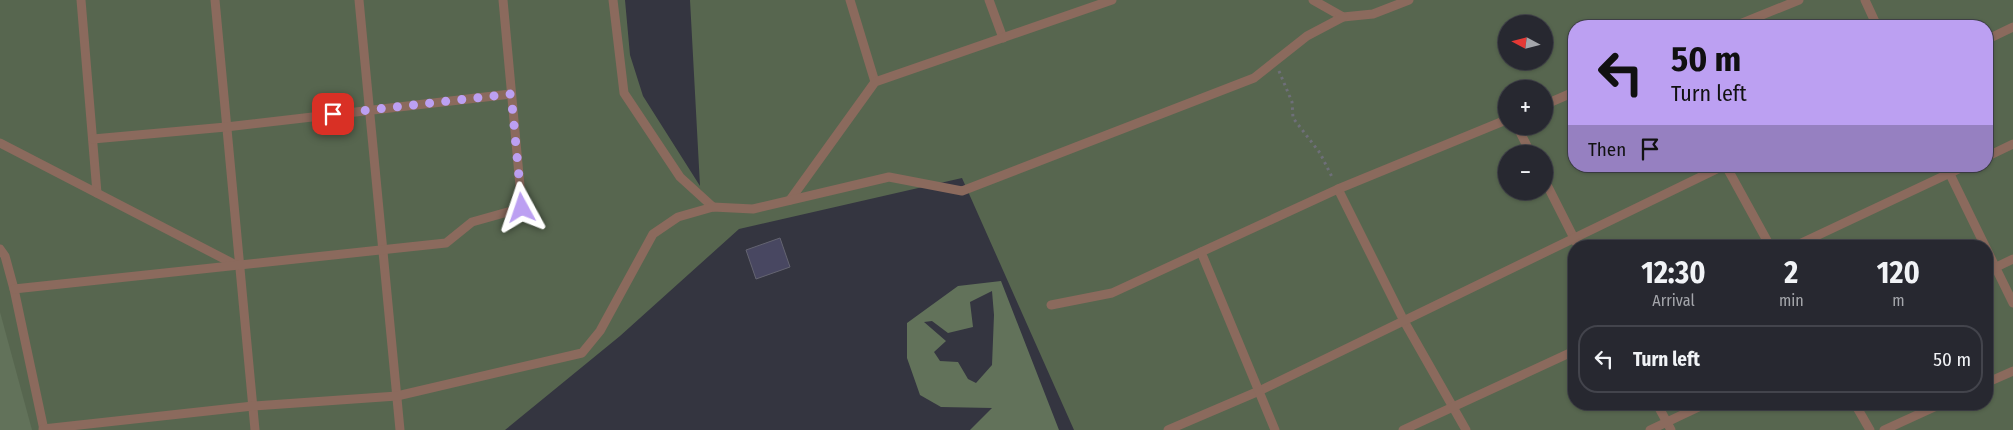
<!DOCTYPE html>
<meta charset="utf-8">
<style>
:root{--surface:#272830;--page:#2f3038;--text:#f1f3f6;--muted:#a4a6ab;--line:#43444c}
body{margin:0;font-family:"Fira Sans Condensed",sans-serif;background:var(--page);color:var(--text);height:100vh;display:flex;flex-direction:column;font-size:19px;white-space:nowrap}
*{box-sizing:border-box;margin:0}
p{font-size:16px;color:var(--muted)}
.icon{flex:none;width:28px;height:28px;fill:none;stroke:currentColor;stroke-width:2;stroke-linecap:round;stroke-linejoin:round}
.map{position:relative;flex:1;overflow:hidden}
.side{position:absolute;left:1568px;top:240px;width:425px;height:170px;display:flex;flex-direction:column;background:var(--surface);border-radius:20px;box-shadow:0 1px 4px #0004,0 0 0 1px var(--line)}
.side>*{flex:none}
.guide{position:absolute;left:1568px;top:20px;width:425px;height:152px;border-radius:20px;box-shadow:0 1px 4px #0004,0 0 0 1px var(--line);background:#bca0f2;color:#111;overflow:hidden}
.needle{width:32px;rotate:277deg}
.tools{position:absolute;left:1498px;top:15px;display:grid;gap:10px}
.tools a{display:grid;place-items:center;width:55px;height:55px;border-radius:50%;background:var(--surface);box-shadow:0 1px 4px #0004,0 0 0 1px var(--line);font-size:25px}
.pin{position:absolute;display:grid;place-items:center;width:42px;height:42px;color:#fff;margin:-21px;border-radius:10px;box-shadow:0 2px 8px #0006}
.me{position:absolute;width:55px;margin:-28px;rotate:355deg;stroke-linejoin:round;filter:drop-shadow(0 0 4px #0008)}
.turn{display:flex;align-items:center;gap:18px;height:105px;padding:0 20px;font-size:22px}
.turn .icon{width:65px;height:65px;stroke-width:2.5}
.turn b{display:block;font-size:35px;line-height:42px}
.then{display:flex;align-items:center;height:48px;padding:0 20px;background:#0003;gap:10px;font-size:19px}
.eta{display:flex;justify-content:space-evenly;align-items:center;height:85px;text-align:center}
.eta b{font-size:30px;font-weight:700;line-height:35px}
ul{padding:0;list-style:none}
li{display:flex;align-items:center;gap:15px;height:68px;margin:0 10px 8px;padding:0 10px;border:2px solid var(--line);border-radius:20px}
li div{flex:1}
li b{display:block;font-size:19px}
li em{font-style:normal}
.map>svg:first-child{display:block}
.green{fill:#57664f;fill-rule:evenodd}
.forest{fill:#62725a;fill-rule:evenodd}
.building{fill:#484761;stroke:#646471}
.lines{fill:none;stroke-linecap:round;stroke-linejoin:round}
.path{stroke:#6e6f79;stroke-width:3;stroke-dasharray:2.5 4;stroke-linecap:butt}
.service{stroke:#8b6a5d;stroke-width:9}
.route{stroke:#bca0f2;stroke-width:9;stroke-dasharray:0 16.2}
</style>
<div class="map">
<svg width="2013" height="430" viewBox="0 0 2013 430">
<rect width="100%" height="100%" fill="#343540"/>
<path class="green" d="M0,0H625L630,55L643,96L700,186L690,0H2013V430H1074L962,178L739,229L620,336L505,430H17L0,370ZM1506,24H1544V61H1506ZM1574,26H1986V166H1574ZM1506,89H1544V126H1506ZM1506,154H1544V191H1506ZM1574,246H1986V404H1574Z"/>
<g class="forest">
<path d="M1001,281L1059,430H970L992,408L941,407L920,395L907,358V323L958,286ZM992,291L994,315L992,365L976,383L968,379L958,362L940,361L934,352L946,341L924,322L932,321L948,333L973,327L970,302Z"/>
<path d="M0,312L32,430H0Z"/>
</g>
<path class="building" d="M780,238L790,267L756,279L746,250Z"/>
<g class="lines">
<path class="path" d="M1279,71L1292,102L1293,118L1320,153L1333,179"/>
<g class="service">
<path d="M81,0L97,193"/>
<path d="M215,0L255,430"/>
<path d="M359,0L400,430"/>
<path d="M613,0L624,93L680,177L713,207"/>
<path d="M850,0L875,82"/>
<path d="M989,0L1003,38"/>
<path d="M1313,0L1343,17L1373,14L1409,0"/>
<path d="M1865,0L1877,26"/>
<path d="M1735,26L1799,0"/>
<path d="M1986,40L2013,27"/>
<path d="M1544,105L1574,92"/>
<path d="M1517,126L1531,154"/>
<path d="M93,139L226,127L511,94"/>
<path d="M0,143L234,264"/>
<path d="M1986,157L2013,144"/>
<path d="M1726,166L1770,246"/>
<path d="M1946,166L1985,246"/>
<path d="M1544,179L1578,246"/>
<path d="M1338,189L1404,321L1466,430"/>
<path d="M790,200L875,82L1112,0"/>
<path d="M1795,246L1965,166"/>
<path d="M1986,248L2013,303"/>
<path d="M0,249L5,256L14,289L44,430"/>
<path d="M1986,272L2013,259"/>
<path d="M14,289L446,243L472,222L522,208L503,0"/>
<path d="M1051,305L1112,293L1201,252"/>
<path d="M1986,383L2013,371"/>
<path d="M1657,404L1671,430"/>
<path d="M1855,404L1870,430"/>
<path d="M43,429L253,406L397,396L582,353L600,331L653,234L678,217L713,207L753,209L889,177L962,191L1254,78L1307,36L1343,17"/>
<path d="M1168,430L1259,391L1723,166"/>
<path d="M1275,430L1201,252L1338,189L1506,120"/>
<path d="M1403,430L1574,351"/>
<path d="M1650,430L1705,404"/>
<path d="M1884,430L1941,404"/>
</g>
</g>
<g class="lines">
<path class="route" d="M333,114L511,94L522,208"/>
</g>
</svg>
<div class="tools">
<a><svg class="needle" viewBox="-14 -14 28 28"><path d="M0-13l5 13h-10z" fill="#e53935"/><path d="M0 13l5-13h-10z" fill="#a4a6ab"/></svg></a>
<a>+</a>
<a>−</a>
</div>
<div class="pin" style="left:333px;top:114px;background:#d93025"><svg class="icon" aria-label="arrive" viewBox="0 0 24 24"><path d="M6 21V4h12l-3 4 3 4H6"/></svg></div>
<svg class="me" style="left:522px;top:208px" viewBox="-20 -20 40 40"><path d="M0-17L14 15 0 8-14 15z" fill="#bca0f2" stroke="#fff" stroke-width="4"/></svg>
<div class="guide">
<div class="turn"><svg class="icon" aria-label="left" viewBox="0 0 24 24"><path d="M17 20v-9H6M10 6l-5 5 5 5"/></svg><div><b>50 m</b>Turn left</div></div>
<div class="then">Then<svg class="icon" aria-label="arrive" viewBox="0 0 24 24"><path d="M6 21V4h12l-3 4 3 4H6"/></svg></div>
</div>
<section class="side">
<div class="eta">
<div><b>12:30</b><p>Arrival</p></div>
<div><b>2</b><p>min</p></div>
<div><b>120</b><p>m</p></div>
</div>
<ul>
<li><svg class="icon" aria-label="left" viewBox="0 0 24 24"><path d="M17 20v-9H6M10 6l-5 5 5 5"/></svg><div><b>Turn left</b></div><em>50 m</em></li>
</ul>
</section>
</div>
